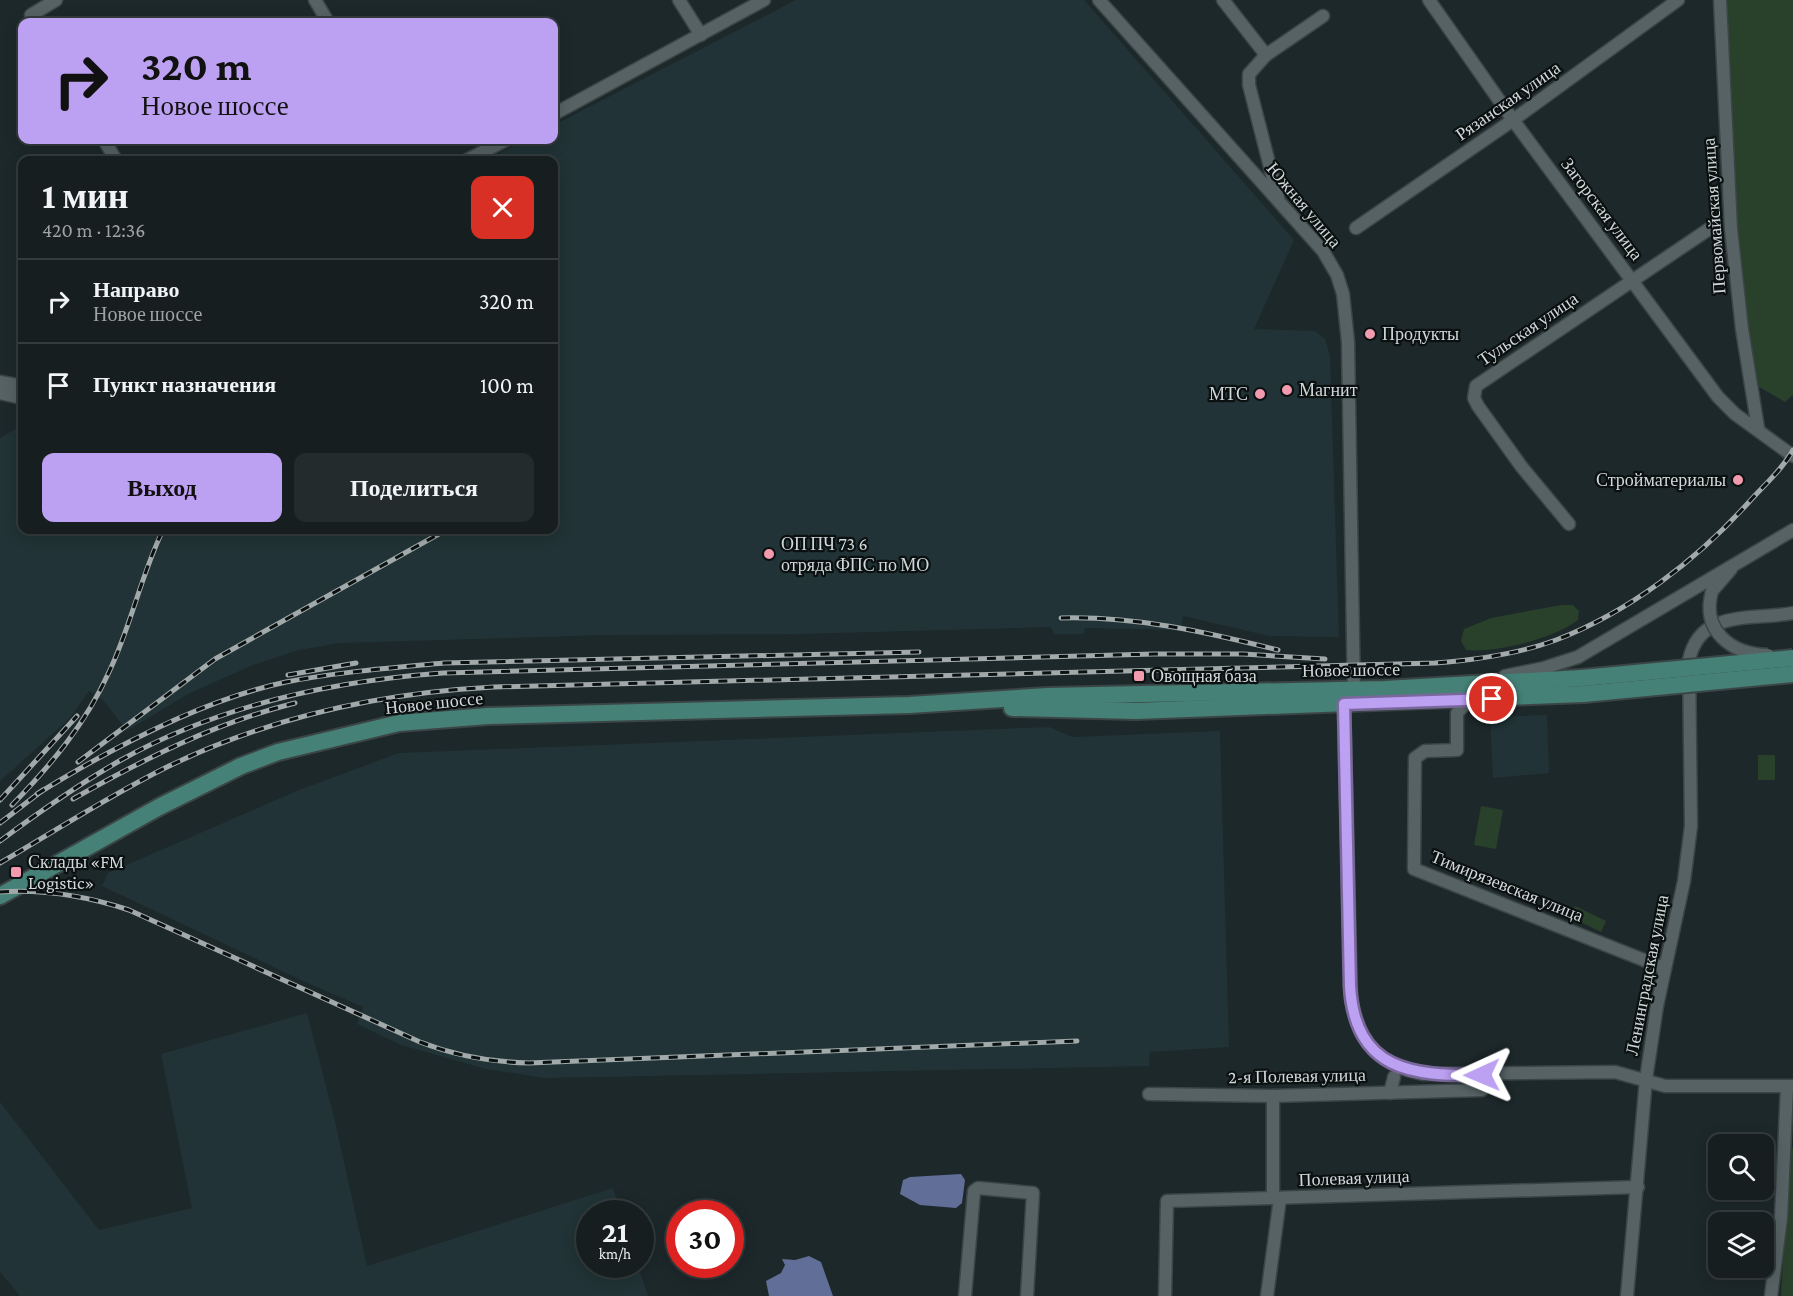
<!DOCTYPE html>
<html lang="ru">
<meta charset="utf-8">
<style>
:root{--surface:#161e20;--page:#232b2d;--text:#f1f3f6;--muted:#9ea2a5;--line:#353c3e;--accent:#bca0f2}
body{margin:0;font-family:"Crimson Pro",serif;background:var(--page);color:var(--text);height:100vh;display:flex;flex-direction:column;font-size:22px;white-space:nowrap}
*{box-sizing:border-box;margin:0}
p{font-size:20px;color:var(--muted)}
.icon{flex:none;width:33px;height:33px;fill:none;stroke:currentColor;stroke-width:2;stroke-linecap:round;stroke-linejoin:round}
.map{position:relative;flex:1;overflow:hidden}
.details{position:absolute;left:18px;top:156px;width:540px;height:378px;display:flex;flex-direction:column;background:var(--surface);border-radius:12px;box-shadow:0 3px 15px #0003,0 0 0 2px var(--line)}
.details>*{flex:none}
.banner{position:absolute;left:18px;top:18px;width:540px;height:126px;border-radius:12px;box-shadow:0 3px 15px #0003,0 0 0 2px var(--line);background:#bca0f2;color:#111;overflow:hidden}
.fabs{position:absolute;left:1708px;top:1134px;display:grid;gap:12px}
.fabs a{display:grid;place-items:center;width:66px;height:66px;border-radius:12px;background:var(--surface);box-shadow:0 3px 15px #0003,0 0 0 2px var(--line);font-size:30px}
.speed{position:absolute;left:576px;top:1200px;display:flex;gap:12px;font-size:30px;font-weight:700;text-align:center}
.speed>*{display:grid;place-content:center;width:78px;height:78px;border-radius:50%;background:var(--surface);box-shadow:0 3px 15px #0003,0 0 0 2px var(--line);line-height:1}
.speed small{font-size:15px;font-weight:400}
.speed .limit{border:9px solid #d22;background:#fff;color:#111}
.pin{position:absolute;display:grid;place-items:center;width:51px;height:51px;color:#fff;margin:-26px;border:3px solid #fff;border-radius:50%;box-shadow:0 2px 6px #0007}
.me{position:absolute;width:66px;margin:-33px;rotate:269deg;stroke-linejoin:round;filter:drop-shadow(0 0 4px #0008)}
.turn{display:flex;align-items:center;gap:21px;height:126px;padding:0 24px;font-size:27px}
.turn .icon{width:78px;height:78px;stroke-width:2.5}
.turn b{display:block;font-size:42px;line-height:51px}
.round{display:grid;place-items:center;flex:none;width:63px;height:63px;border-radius:12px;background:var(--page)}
.headline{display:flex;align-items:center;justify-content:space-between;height:102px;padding:0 24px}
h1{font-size:36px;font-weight:700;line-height:45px}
.cta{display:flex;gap:12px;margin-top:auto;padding:12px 24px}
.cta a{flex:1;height:69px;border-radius:12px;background:var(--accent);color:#111;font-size:24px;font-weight:700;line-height:69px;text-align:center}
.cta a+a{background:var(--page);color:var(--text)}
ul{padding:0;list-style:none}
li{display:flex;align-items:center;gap:18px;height:84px;padding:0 24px;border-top:2px solid var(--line)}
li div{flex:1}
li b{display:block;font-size:22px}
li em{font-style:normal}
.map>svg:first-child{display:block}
.built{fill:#213336}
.green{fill:#29402b}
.water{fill:#616e98}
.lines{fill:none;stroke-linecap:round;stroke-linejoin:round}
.minor-casing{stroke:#3c4546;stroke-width:15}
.major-casing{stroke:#3c4546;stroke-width:20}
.minor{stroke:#566264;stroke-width:12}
.major{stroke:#458177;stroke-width:16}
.rail-casing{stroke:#a1a9aa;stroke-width:5}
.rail{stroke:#0b1011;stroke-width:3;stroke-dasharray:9;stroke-linecap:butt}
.minor-bridge-casing{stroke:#3c4546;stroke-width:15;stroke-linecap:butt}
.major-bridge-casing{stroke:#3c4546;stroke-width:20;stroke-linecap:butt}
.minor-bridge{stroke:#566264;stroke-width:12}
.major-bridge{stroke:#458177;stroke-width:16}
.route-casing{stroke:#7a689d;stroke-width:15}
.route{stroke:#bca0f2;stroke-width:10}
.poi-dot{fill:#f29aae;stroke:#0b1011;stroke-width:2}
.labels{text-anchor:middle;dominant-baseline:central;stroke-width:4.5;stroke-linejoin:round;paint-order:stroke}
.street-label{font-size:18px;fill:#d1d8d9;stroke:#0b1011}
.poi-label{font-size:18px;fill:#d1d8d9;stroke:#0b1011;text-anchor:start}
</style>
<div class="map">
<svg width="1793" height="1296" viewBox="0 0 1793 1296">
<rect width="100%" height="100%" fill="#1d282a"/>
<g class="built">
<path d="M796,0H1084L1294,240L1254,329L1315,331L1325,339L1330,356L1339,637L1269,636L1183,616L1181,630L1085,628L1084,634H1054L1051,627L799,634L607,635L340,643L299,650L253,665L188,694L127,731L103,700L89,691L70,718L0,781V438L22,425V530H554V160H486L526,140H554V125Z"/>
<path d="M1547,715L1549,773L1493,778L1490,717Z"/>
<path d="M1049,727L1073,737L1220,731L1229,1047L1150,1052L1149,1066L545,1078L486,1069L401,1045L357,1024L363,1007L303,981L102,886L108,873L299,790L399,753Z"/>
<path d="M307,1013L334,1117L367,1266L613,1188L621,1213L590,1214V1264L638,1265L648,1296H20L0,1272V1102L99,1230L192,1208L161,1054Z"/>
</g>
<g class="green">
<path d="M1726,0H1793V395L1785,402L1759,387L1748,326L1735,220Z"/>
<path d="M1561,605H1573L1579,611L1578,620C1554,639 1495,653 1466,650L1461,641L1464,629L1491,618Z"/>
<rect x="1758" y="755" width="17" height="25"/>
<path d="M1481,806L1503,810L1496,849L1474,845Z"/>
<path d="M1575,906L1606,921L1601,932L1570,917Z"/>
<path d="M1793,1148V1296H1781L1789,1151Z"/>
</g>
<g class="water">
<path d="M961,1174L965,1180L962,1203L956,1208L920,1205L900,1194L903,1180L910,1177Z"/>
<path d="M809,1256L821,1262L833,1296H769L766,1281L781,1273L785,1265L782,1259L795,1260Z"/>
</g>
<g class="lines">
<g class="minor-casing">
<g id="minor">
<path d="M315,0L328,22"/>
<path d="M679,0L701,35"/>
<path d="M1099,0L1323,251L1337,275L1343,294L1348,342L1354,697"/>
<path d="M1223,0L1266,55"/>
<path d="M1429,0L1513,120L1718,397L1735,414L1793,456"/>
<path d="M1720,0L1731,229L1742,329L1758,428"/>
<path d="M36,22L31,15L56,0"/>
<path d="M554,114L764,0"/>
<path d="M104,140L116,160"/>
<path d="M467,160L506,140"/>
<path d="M1278,198L1249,85V74L1266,55L1323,16"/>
<path d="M1356,228L1513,120L1678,0"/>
<path d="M0,382L22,386"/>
<path d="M0,393L22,398"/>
<path d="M1569,524L1521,466L1478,406L1474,398L1476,386L1712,227"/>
<path d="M1712,591L1731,569"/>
<path d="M1505,676L1544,668L1578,657L1793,530"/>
<path d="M1469,700L1457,713V750L1425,751L1415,758L1414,869L1664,968"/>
<path d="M1344,704L1351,999C1359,1043 1379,1065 1423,1074L1615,1072L1665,1086H1793"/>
<path d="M1390,1093L1394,1077"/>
<path d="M1149,1094L1273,1096L1482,1090V1075"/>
<path d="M1273,1198V1096"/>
<path d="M965,1296L974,1191L978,1188L1033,1193L1027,1296"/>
<path d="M1165,1296L1167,1201L1638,1187"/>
<path d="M1267,1296L1280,1198"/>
<path d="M1627,1296L1646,1079L1657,1006L1684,881L1691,826L1689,660C1700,608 1753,621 1793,613"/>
<path d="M1771,1296L1781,1218L1787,1087"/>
</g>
</g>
<g class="major-casing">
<g id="major">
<path d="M1012,708L1136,711L1584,694"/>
<path d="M0,896L159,807L241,766L278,752L399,723L488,716L909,705L1048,696L1385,689L1582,678"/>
</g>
</g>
<use href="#minor" class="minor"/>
<use href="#major" class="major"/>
<g class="rail-casing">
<g id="rail">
<path d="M1061,618C1136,616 1206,632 1278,650"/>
<path d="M288,675L356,663"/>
<path d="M78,762L215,659L446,530"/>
<path d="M37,794C110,749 201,700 286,682C338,672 391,668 444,663L919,652"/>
<path d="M73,799C144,759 215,723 295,703"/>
<path d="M0,800L77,716"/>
<path d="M12,805C52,764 86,723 109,672C131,626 141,575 163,530"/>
<path d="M0,823L43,790"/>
<path d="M0,841C39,812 79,784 121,760C220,705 331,681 443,673L1154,654H1243L1325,659"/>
<path d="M0,863C55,831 109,796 165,768C269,717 379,693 494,687L1435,663C1475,660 1518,654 1556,640C1629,612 1697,560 1749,502C1763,486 1783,469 1793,450"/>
<path d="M0,892C45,889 86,896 129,910L420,1042C456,1056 490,1062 529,1063L1077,1041"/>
</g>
</g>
<use href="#rail" class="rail"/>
<g class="minor-bridge-casing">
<path id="minor-bridge" d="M1712,591C1701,631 1731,654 1768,655"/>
</g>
<g class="major-bridge-casing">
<g id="major-bridge">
<path d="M1582,678L1793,658"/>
<path d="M1584,694L1793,674"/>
</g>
</g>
<use href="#minor-bridge" class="minor-bridge"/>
<use href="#major-bridge" class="major-bridge"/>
</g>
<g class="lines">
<g class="route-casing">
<path id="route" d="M1482,1075C1412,1076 1355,1071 1350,986L1344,704L1492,699"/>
</g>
<use href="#route" class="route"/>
</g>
<g class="poi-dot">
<circle cx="1370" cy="334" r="6"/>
<circle cx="1287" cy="390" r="6"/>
<circle cx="1260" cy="394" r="6"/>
<circle cx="1738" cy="480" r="6"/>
<circle cx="769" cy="554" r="6"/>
<rect x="1133" y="670" width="12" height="12" rx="3"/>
<rect x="10" y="866" width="12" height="12" rx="3"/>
</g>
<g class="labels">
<g class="street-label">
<text transform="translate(1508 101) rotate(-35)">Рязанская улица</text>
<text transform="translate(1304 205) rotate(50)">Южная улица</text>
<text transform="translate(1602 209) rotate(53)">Загорская улица</text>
<text transform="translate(1714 216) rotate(-94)">Первомайская улица</text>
<text transform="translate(1528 329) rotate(-34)">Тульская улица</text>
<text transform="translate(1351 670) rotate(-1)">Новое шоссе</text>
<text transform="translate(434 703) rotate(-6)">Новое шоссе</text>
<text transform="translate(1507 886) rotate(22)">Тимирязевская улица</text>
<text transform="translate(1647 975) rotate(-79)">Ленинградская улица</text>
<text transform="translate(1297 1076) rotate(-1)">2-я Полевая улица</text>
<text transform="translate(1354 1178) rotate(-2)">Полевая улица</text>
</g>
<g class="poi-label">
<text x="1382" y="334">Продукты</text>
<text x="1299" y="390">Магнит</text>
<text x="1248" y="394" text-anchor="end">МТС</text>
<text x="1726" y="480" text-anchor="end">Стройматериалы</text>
<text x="781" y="544">ОП ПЧ 73 6<tspan x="781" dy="21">отряда ФПС по МО</tspan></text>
<text x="1151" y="676">Овощная база</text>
<text x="28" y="862">Склады «FM<tspan x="28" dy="21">Logistic»</tspan></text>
</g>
</g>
</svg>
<div class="fabs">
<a><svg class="icon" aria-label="search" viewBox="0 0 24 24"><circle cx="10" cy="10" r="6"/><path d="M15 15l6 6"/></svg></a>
<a><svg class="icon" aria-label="layers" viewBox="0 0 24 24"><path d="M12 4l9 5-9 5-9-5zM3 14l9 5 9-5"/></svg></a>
</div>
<div class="speed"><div>21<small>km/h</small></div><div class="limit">30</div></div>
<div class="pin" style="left:1492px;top:699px;background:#d93025"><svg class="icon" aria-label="arrive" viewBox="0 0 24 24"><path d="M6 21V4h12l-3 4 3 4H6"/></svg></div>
<svg class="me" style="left:1482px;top:1075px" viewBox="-20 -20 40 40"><path d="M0-17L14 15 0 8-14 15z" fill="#bca0f2" stroke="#fff" stroke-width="4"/></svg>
<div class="banner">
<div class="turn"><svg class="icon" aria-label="right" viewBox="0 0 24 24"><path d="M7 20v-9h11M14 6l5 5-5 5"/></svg><div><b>320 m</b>Новое шоссе</div></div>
</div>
<section class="details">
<div class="headline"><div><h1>1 мин</h1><p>420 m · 12:36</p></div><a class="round" style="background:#d93025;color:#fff"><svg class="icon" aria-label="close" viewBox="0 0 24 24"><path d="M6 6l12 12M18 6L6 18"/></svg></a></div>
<ul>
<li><svg class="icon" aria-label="right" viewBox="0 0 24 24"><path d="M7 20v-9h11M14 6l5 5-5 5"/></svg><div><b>Направо</b><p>Новое шоссе</p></div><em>320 m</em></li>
<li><svg class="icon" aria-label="arrive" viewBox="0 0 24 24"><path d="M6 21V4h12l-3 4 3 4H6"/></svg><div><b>Пункт назначения</b></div><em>100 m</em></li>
</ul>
<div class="cta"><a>Выход</a><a>Поделиться</a></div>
</section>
</div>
